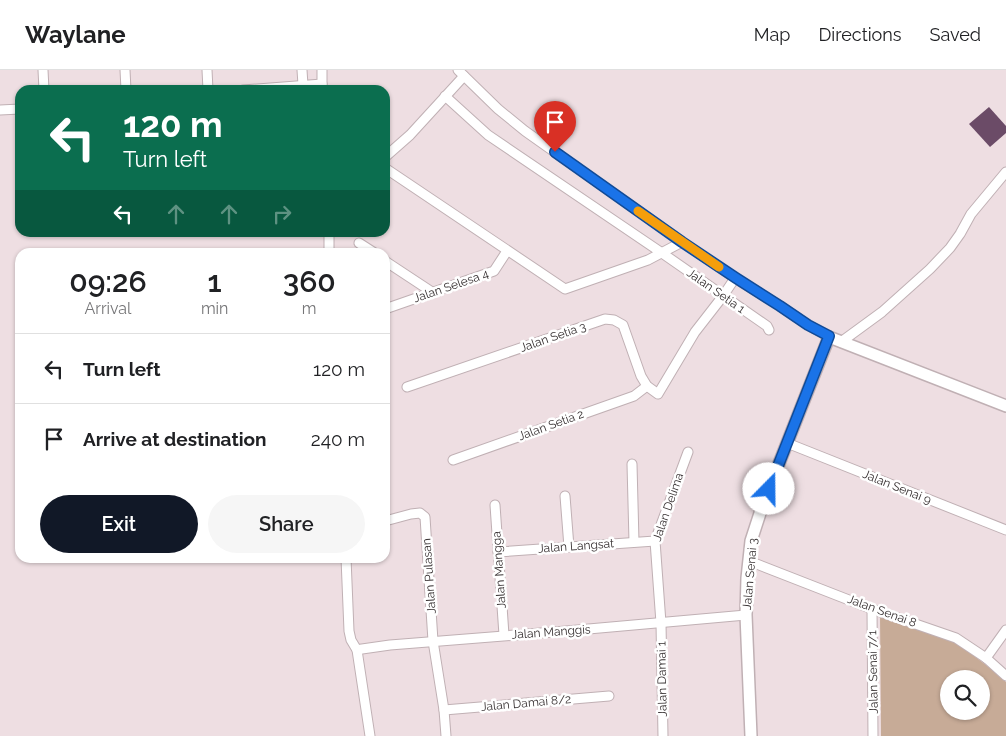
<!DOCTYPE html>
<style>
:root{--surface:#fff;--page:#f6f6f6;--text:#202124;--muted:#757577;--line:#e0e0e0;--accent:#111827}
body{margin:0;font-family:Raleway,sans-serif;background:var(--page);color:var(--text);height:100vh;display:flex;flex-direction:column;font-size:19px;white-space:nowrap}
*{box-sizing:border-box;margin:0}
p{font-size:16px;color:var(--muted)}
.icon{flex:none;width:28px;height:28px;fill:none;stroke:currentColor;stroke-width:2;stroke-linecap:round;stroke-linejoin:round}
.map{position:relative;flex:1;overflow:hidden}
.sheet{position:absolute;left:15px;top:178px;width:375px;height:315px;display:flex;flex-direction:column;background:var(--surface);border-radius:15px;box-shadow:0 1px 4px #0004}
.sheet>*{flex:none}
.banner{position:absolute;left:15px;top:15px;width:375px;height:152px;border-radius:15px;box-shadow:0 1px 4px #0004;background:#0b6e4f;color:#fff;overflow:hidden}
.buttons{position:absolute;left:940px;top:600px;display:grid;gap:10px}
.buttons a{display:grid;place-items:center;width:50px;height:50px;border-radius:50%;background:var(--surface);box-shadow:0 1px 4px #0004;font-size:25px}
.pin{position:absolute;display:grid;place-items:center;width:42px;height:42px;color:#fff;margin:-51px -21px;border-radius:50% 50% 50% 0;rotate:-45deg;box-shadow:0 0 5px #0007}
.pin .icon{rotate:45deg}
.me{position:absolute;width:55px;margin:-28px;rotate:22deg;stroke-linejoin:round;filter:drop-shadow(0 0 4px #0008)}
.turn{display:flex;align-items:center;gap:18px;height:105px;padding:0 25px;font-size:22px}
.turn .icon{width:65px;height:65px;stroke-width:2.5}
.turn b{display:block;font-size:35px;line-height:42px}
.lanes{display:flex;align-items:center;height:48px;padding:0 25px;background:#0003;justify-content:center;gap:25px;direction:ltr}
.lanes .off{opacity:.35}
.eta{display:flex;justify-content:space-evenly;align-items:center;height:85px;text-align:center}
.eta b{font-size:30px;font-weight:600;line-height:35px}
.action{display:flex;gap:10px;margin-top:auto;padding:10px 25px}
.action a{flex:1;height:58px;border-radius:30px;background:var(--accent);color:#fff;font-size:20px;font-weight:600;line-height:58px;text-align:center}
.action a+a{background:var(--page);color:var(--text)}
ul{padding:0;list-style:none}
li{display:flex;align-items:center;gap:15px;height:70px;padding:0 25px;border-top:1px solid var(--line)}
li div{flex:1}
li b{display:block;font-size:19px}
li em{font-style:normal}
header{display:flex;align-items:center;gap:30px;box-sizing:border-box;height:70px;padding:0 25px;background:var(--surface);border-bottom:1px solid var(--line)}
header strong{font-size:24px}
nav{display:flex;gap:28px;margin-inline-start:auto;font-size:18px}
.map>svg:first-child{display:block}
.green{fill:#c7ab97;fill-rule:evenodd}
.building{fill:#6b4b67}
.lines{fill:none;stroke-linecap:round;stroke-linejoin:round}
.minor-casing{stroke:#c0b0b4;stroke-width:11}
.tertiary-casing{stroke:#c0b0b4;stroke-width:14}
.minor{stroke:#fff;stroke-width:9}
.tertiary{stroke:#fff;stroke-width:11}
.route-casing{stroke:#114b97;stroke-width:12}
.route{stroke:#1a73e8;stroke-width:9}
.slow{stroke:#f59e0b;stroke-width:9}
.labels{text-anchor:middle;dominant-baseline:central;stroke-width:5;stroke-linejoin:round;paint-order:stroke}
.street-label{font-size:12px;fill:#363031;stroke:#fff}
</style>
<header>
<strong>Waylane</strong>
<nav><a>Map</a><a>Directions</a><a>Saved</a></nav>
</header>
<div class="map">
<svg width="1006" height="666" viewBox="0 0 1006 666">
<rect width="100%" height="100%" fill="#eedee2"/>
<path class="green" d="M880,544L957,573L990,598L1006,612V666H881ZM949,609H981V641H949Z"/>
<path class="building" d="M989,37L1006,56V63L990,77L969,54Z"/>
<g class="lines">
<g class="minor-casing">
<g id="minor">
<path d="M43,0L44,20"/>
<path d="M125,0L126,20"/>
<path d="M207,0L208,20"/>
<path d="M302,0L303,15"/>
<path d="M322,0V20"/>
<path d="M458,0L498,39L525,61L682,172L735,208L780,236L808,255L829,267"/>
<path d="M243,20L322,14"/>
<path d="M445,26L488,65L662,183L767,256L769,260"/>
<path d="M0,40L20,39"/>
<path d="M385,87L410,65L464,6"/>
<path d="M385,98L565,219L648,190L682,172"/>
<path d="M329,162V182"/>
<path d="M359,173L373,182"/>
<path d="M385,191L432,222"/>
<path d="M385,239L494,201L507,181"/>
<path d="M841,272L882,242L930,199L950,178L960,164L971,144L1006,102"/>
<path d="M407,317L605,249L614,250L623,255L641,306L647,316L658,324L695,262L723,226L735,208"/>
<path d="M787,373L1006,460"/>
<path d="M453,390L634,326L647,316"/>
<path d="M632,394L634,472"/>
<path d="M565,426L569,477"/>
<path d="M495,435L504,565"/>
<path d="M385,451L411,444L420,443L425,447L433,571L444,640L446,666"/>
<path d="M498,482L655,471"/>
<path d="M346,488L349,561L351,570L357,580L370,666"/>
<path d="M749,491L872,539L956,568L986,588L1006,606"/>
<path d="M872,539L873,666"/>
<path d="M357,580L362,579L390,575L566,561L746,545"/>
<path d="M986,588L1006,560"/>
<path d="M444,640L609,626"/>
<path d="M663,666L661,553L655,471L688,382"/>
</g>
</g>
<g class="tertiary-casing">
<path id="tertiary" d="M751,666L746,545L747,508L751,471L763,434L829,267L1006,336"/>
</g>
<use href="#minor" class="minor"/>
<use href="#tertiary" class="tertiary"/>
</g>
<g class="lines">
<g class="route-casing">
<path id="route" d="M555,82L682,172L736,208L780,236L808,255L829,266L769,419"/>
</g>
<use href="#route" class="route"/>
<path class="slow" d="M638,141L719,197"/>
</g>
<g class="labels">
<g class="street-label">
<text transform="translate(451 216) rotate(-19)">Jalan Selesa 4</text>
<text transform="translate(716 221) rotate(35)">Jalan Setia 1</text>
<text transform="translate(553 267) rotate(-19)">Jalan Setia 3</text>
<text transform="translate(551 355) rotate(-20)">Jalan Setia 2</text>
<text transform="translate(897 417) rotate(22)">Jalan Senai 9</text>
<text transform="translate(668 437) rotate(-71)">Jalan Delima</text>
<text transform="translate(576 476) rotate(-4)">Jalan Langsat</text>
<text transform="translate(499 500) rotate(-94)">Jalan Mangga</text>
<text transform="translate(750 504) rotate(-85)">Jalan Senai 3</text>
<text transform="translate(429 506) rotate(-94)">Jalan Pulasan</text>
<text transform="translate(882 541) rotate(20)">Jalan Senai 8</text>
<text transform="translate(551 562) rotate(-4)">Jalan Manggis</text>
<text transform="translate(873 602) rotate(-91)">Jalan Senai 7/1</text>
<text transform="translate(662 609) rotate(-91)">Jalan Damai 1</text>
<text transform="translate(526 633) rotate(-5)">Jalan Damai 8/2</text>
</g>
</g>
</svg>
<div class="buttons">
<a><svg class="icon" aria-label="search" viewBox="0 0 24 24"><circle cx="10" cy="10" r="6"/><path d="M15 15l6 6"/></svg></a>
</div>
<div class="pin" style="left:555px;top:82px;background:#d93025"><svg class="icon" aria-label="arrive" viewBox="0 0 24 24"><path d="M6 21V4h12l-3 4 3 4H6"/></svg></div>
<svg class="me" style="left:769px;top:419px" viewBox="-20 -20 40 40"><circle r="19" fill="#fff"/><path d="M0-13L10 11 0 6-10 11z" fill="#1a73e8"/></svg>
<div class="banner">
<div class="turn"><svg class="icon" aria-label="left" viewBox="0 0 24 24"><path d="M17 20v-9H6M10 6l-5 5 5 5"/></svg><div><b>120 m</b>Turn left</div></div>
<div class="lanes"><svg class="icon" aria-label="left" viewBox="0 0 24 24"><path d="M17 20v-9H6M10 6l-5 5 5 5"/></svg><svg class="icon off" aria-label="ahead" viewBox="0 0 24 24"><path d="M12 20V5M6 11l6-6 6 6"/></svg><svg class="icon off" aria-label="ahead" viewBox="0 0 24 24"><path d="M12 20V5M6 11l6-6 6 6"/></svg><svg class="icon off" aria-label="right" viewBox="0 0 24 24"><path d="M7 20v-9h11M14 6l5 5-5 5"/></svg></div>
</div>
<section class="sheet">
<div class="eta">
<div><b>09:26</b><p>Arrival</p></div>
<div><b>1</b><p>min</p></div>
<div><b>360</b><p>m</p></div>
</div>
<ul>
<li><svg class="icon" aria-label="left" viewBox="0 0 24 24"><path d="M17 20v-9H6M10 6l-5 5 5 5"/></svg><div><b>Turn left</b></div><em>120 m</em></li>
<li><svg class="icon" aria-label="arrive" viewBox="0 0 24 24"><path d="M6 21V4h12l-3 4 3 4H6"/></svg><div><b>Arrive at destination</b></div><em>240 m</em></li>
</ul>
<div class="action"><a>Exit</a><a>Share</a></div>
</section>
</div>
